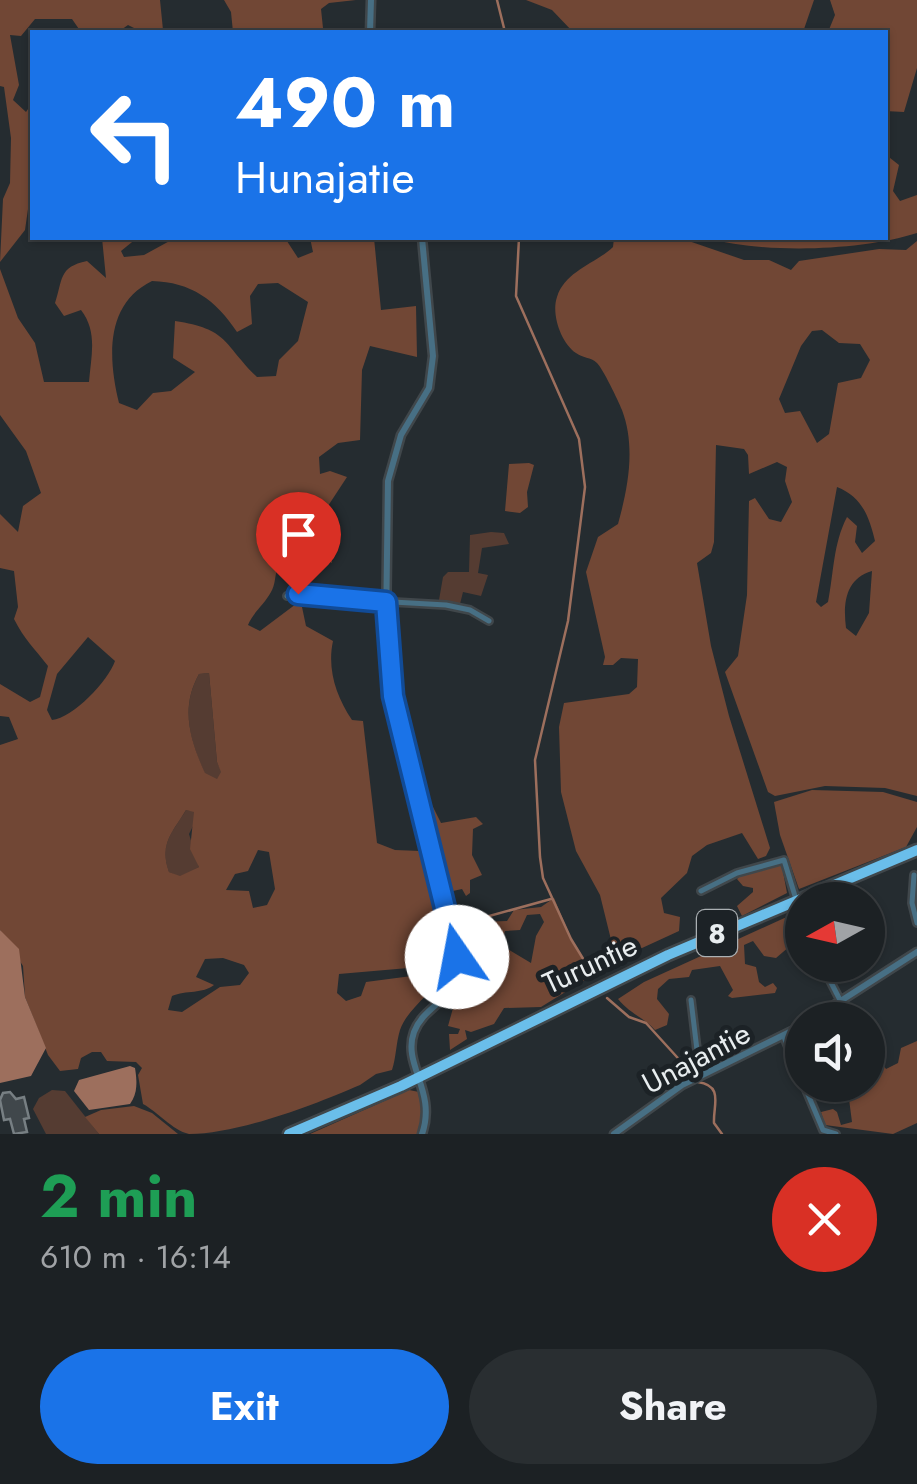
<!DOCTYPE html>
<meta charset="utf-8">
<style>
:root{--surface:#1c2124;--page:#292e31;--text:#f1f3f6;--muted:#a0a3a6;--line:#3a3e41;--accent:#1a73e8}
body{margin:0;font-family:Jost,sans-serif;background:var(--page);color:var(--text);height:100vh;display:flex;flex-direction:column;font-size:38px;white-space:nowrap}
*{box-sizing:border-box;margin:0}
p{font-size:32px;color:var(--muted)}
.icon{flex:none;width:55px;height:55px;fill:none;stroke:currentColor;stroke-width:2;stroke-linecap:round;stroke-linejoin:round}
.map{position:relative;height:1134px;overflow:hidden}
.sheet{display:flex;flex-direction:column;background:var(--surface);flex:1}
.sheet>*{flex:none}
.banner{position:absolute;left:30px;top:30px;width:858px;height:210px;border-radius:0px;box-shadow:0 2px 8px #0004,0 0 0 2px var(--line);background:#1a73e8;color:#fff;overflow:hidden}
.needle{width:65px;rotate:262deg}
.controls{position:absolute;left:785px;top:882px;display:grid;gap:20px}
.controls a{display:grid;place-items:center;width:100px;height:100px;border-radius:50%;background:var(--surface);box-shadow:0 2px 8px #0004,0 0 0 2px var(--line);font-size:50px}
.pin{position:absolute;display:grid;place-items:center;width:85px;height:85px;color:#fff;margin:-102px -42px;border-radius:50% 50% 50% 0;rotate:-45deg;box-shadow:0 0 10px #0007}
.pin .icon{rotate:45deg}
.me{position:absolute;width:110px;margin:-55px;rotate:348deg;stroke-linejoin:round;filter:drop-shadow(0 0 8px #0008)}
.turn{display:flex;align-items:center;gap:35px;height:210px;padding:0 40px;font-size:45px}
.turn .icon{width:130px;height:130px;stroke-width:2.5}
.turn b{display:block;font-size:70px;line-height:85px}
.round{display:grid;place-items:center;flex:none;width:105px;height:105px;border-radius:52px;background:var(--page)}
.headline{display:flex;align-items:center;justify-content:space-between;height:170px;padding:0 40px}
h1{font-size:60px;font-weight:700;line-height:75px;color:#1e9e55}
.primary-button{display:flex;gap:20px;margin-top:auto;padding:20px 40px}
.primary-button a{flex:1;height:115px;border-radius:60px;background:var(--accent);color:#fff;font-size:40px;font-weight:700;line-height:115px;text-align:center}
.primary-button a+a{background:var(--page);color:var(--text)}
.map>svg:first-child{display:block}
.green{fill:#553c32}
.forest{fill:#714735;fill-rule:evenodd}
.water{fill:#9d6f5d}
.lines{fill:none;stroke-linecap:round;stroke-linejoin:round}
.stream{stroke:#9d6f5d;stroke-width:2.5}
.building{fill:#40474b;stroke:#777f83;stroke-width:2.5}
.minor-casing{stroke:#40474b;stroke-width:10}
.tertiary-casing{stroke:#40474b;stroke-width:11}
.trunk-casing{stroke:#40474b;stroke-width:15}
.minor{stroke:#476f84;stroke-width:5}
.tertiary{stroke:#476f84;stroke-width:6}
.trunk{stroke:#6abeea;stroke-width:10}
.route-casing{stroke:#114b97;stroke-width:25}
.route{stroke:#1a73e8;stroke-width:18}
.labels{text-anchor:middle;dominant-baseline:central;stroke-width:10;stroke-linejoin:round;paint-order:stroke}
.shield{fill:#1c2226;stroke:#abb0b3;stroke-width:2.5}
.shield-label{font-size:28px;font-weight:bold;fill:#e8edef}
.street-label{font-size:30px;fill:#e8edef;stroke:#1c2226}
</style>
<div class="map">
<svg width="917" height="1134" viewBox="0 0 917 1134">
<rect width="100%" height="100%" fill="#252c30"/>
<g class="green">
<path d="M491,532L504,533L509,544L482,548L478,573L488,575L481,596L463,592L460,604L439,600L443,577L448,572H469L470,535Z"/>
<path d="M209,673L217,762L222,772L217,780L205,774C190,740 180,708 199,674Z"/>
<path d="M186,810L194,811L195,822L189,834L199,867L180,877L169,872C159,844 172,833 186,810Z"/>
<path d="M52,1090L65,1091L99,1134H46L33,1109L39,1098Z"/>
</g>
<g class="forest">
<path d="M0,0H160L163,30L179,32H142L128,25L118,32H81L72,19H35L21,36L10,35L19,85L13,100L26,112L32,103V181L25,230L0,262L3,199L10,183L11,138L4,87L0,86Z"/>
<path d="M224,0H356L329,3L321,9L323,28L341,32H233L231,12Z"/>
<path d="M526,0H814L803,32H573L552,10Z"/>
<path d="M830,0H917V68L904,112L885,111V32H828L835,15Z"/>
<path d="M885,154L899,165L893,191L900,201L917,195V233C860,251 765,254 707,238H885Z"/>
<path d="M102,238H137L121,251L124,257L144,255L175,238H285L298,258L313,252L310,238H374L381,310L416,306L417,357L370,346L362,370L360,440L338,443L319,457L320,474L330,471L347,477L326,509L332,563C315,553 287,543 277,569C275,576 275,586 271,592C264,605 254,611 248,625L260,631L296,604L302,607L306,626L333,641C327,669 336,696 352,720L363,721L377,843L395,850L420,851L446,960L443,965L339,974L337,993L346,1001L361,996L366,982L442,972C433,995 408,1007 400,1030C396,1043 396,1058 392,1070L376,1074L360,1085C314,1105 238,1134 189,1134C172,1130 158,1112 143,1104L138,1075L142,1068L136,1062L107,1061L101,1052H92L81,1058L78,1069L60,1071L48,1055L25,997L23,966L0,930V745L18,739L9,717L0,716V684L30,702L40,697L48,666C35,649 24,639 14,619L18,607L14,571L0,568V514L18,532L23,506L41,493L26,451L0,415V269L18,318L35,343L44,382H89C91,356 98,332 81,310L64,316L55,303C63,280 58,267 87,261L106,278ZM152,281C191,282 216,300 237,332L252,324L250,296L258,284L278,283L308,302L298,341L279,360L276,376L257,377C223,344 229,329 175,321L173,358L195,372L171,391L153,393L137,410L119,403C108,358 105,304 152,281ZM88,637L115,661C108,681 73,718 52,720L47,710L57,674ZM209,673L217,762L221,772L217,779L205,773C190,740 180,708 199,674ZM186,810L194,812L190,849L199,867L180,876L169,872C159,844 172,833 186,810ZM258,850L269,852L275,889L267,905L253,908L249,891L226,890L235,874L248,871ZM223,958L244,965L249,973L240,985L220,987L182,1012L168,1010L172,996C186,990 203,994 214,985L196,977L205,959Z"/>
<path d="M614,238H680L744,260H769L791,270L799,261L879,249L906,250L917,241V796L885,788L825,786L775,796L768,792L725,672L738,656L747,595L749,501L755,498L769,519L781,522L792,502L785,481L787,467L777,462L749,474L748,455L744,449L716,445L714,542L711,553L697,563L711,646L729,716L770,848L766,856L758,859L742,833L707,845L692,856L687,873L661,898L664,913L680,917L679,931L616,960L600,895L576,851L561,792L559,727L564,703L629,694L637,687L638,659L621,658L613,665H603L605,657L586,572L598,537L618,524C628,488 636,447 622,410C618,400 603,369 597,363C591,357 582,358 576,353C561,343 551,314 557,297C565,271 595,264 613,247ZM822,330L839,343L860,344L870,360L861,378L838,383L829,434L817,443L800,411L785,413L779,399L801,346L812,331ZM837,487C862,497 869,516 875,541L862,553L855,542L857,526L847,517C833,544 834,572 828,602L821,607L816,602ZM872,571L869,613L856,636L846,628C843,604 845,579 872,571Z"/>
<path d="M529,463L534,465L527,492L528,507L520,513L505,511L509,464Z"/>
<path d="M812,790L883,792L917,802V827L906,847L799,889L780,835L774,802Z"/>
<path d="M426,801H430L441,823L476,817L483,824L473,829L472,855L482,875L470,880V893L466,896L462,889L453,891L452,910Z"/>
<path d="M777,864L782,866L787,893L742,916L737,906L753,892V888L743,886L737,879L742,873Z"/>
<path d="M554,898L571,938L593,975L541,1007L504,1008L494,1024L471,1032L465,1030L467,1039L450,1050L449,1034H458L460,1029L448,1026L462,976L460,952L482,942L479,922L507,921L514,910L541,907ZM540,914L544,922L536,936L531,963L501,945L505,931L520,930L527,915Z"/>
<path d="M791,915L802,943L790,946L776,958L764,956L753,941L744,945L745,964L756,967L759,982L765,987L773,983L777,988L775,993L732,998L728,996L733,990L720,966L692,970L689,977L669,979L658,989L657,999L669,1014L667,1025L655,1030C643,1017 629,1013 618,999L644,982Z"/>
<path d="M917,1041V1123L893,1134L825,1125L821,1112L833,1109L837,1112L841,1125L852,1122L849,1099L841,1085H868V1050L871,1047L886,1069L898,1063L901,1048Z"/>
<path d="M409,1090L419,1092C428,1106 423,1119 418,1134H310Z"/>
<path d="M134,1106L152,1113L178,1134H99L85,1117L101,1110Z"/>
</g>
<g class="water">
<path d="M0,930L19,949L25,997L46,1048L31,1076L0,1083Z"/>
<path d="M130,1066L135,1068C137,1081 138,1093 130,1104L89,1110L74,1091L79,1080Z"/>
</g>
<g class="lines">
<g class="stream">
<path d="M497,0L505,32"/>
<path d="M519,238L516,296L579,439L585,487L568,621L535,760L540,857L543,878L571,939L593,975"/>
<path d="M607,998L629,1017L646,1023L686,1067"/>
<path d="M472,1000L489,984L479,922L482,918L551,899"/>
<path d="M698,1082C724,1086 713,1105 714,1123L722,1134"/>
</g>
</g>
<path class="building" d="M10,1092L16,1099L24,1097L29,1118L24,1119L27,1132L14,1134L10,1119L4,1120L0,1100L3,1093Z"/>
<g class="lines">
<g class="minor-casing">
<g id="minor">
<path d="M287,596L446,605L470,610L489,621"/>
<path d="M914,875L912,903L917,923"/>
<path d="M701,891L737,873L784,860L802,919"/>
<path d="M822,965L840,1000"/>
<path d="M691,1000L700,1075"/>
<path d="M784,1037L802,1081"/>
<path d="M804,1085L823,1130L836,1134"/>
</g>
</g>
<g class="tertiary-casing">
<g id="tertiary">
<path d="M370,32L371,0"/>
<path d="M811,1020L917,952"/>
<path d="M422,1134C437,1091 402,1065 414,1032C424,1005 456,1001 458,967L393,695L386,629L388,481L401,435L429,388L433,356L422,238"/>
<path d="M614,1134L682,1085L802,1026"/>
</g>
</g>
<g class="trunk-casing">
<path id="trunk" d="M289,1134L401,1086L668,955L917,850"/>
</g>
<use href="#minor" class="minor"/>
<use href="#tertiary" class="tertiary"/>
<use href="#trunk" class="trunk"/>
</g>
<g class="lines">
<g class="route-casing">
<path id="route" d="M298,594L386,602L393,696L457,957"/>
</g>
<use href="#route" class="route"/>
</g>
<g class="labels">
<rect class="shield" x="697" y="910" width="40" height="46" rx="8"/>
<g class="shield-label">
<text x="717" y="933">8</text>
</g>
<g class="street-label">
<text transform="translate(590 964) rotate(-25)">Turuntie</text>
<text transform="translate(696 1058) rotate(-28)">Unajantie</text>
</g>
</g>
</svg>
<div class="controls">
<a><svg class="needle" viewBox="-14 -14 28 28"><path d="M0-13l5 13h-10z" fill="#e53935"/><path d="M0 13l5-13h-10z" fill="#a0a3a6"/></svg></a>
<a><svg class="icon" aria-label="sound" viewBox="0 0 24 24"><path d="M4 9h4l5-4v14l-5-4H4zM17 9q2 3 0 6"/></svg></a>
</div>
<div class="pin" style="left:298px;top:594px;background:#d93025"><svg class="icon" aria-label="arrive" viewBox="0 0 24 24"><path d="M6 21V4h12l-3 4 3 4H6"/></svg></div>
<svg class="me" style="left:457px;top:957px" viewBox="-20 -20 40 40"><circle r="19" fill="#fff"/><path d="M0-13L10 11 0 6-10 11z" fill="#1a73e8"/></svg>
<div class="banner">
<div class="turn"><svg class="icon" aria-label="left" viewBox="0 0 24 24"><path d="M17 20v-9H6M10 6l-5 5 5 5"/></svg><div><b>490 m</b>Hunajatie</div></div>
</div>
</div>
<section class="sheet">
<div class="headline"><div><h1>2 min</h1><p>610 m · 16:14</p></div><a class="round" style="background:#d93025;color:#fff"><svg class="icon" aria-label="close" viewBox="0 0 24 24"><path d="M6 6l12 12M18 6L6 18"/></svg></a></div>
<div class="primary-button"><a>Exit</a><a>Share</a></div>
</section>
